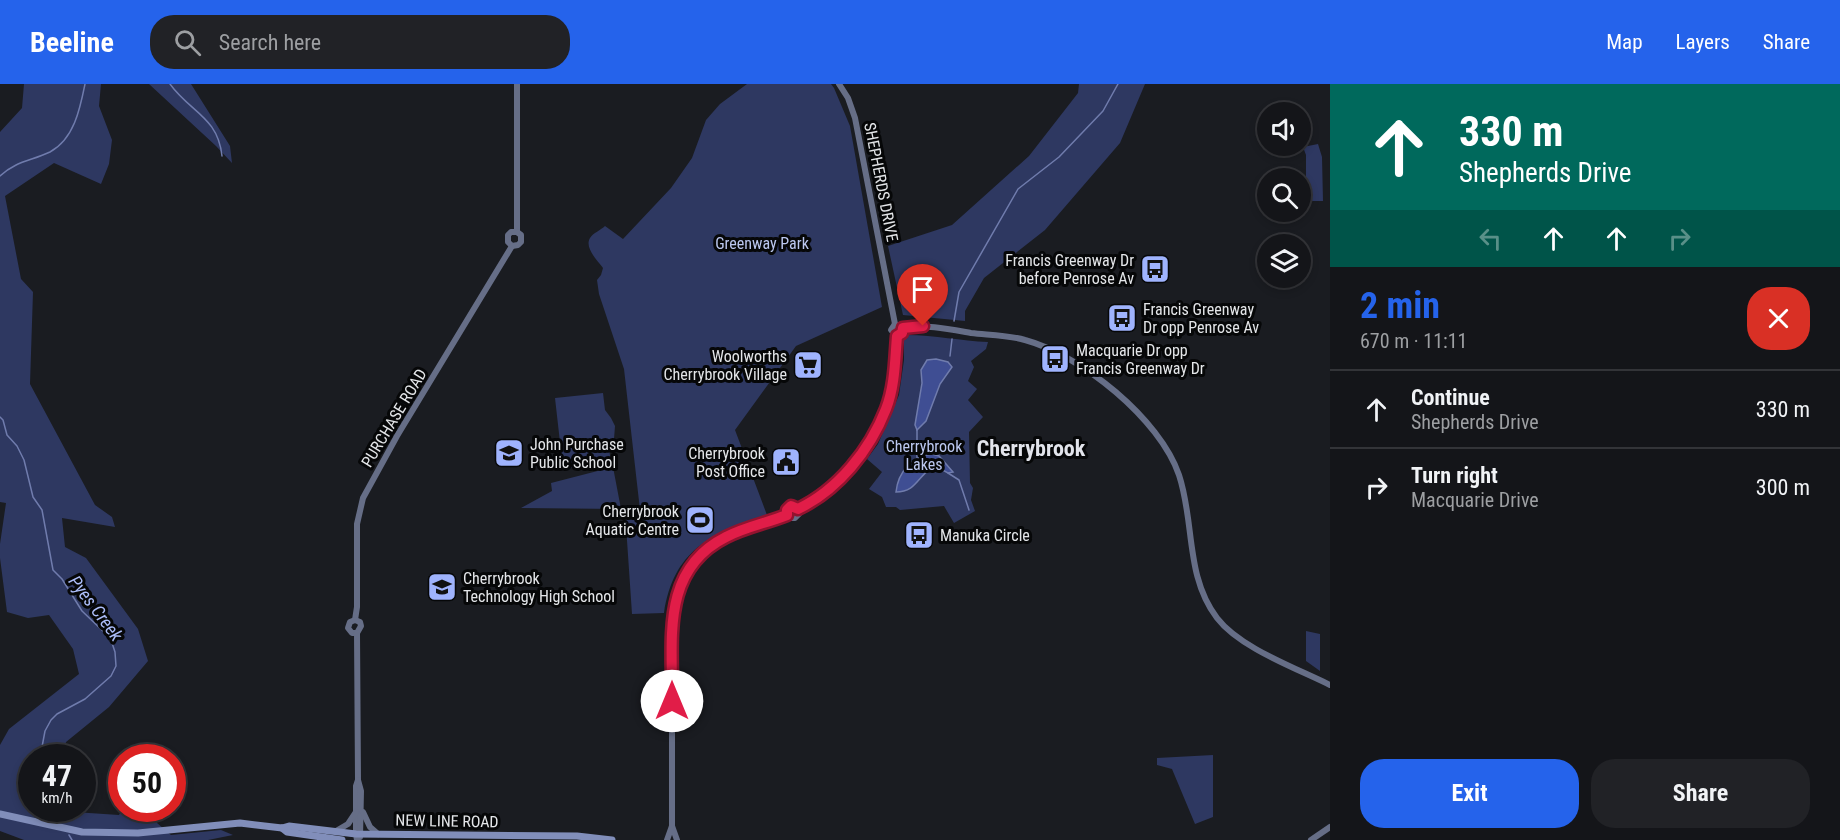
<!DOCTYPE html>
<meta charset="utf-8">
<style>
:root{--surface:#141519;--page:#212226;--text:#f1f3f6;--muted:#9d9fa2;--line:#333438;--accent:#2563eb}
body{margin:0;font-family:"Roboto Condensed",sans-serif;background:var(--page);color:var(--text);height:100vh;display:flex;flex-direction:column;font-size:22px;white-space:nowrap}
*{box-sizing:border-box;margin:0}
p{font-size:20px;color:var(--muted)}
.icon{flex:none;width:33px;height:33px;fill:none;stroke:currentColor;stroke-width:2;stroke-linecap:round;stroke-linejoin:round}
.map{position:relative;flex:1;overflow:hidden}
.details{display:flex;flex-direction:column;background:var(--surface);width:510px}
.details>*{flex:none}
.hud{background:#00695c;color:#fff;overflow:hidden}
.buttons{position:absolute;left:1257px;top:18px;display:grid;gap:12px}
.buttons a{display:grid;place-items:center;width:54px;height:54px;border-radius:50%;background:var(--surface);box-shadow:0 3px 9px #0003,0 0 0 2px var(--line);font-size:30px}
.speed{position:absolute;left:18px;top:660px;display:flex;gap:12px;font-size:30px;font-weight:700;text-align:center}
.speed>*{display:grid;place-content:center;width:78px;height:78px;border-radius:50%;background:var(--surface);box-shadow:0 3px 9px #0003,0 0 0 2px var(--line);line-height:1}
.speed small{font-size:15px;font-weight:400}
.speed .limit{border:9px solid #d22;background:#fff;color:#111}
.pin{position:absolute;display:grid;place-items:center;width:51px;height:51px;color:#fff;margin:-62px -26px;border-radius:50% 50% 50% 0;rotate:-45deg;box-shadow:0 0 6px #0007}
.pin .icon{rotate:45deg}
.me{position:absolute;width:66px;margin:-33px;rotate:0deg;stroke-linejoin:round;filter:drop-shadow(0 0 4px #0008)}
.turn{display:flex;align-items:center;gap:21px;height:126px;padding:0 30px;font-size:27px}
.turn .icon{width:78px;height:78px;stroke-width:2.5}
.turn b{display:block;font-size:42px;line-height:51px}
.lanes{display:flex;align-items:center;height:57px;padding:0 30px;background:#0003;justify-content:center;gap:30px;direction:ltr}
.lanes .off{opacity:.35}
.round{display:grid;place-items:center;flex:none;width:63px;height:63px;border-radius:24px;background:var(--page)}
.headline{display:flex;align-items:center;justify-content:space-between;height:102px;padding:0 30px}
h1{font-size:36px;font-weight:700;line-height:45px;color:var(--accent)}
.primary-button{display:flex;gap:12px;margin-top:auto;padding:12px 30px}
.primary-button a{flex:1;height:69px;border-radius:24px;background:var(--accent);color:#fff;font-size:24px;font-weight:700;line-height:69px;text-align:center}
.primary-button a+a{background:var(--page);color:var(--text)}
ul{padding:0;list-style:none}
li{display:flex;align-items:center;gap:18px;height:78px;padding:0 30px;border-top:2px solid var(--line)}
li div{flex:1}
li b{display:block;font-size:22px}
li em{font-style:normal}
header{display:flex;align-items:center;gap:36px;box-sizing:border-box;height:84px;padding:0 30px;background:var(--accent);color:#fff}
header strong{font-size:28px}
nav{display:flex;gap:33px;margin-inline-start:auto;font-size:21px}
.search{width:420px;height:54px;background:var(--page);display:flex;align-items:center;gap:15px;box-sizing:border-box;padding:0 21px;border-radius:24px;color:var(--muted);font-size:22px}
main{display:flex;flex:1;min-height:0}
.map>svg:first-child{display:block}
.green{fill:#2e3861}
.water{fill:#3f4e93;stroke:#707cad;stroke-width:1.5}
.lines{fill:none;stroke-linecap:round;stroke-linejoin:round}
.stream{stroke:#707cad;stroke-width:1.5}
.secondary{stroke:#666e87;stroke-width:6}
.primary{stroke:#818eba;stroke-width:7}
.route-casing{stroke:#92132f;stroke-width:15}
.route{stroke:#e11d48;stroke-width:10}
.labels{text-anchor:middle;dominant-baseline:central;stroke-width:6;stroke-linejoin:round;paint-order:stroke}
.street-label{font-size:16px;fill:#e4e6e9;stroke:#060708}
.park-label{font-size:16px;fill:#bcc8f0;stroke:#060708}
.poi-label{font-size:16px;fill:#e4e6e9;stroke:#060708;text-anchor:start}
.water-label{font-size:18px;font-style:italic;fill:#acbdf9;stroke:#060708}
.district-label{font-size:22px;font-weight:bold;fill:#e2e4eb;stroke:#060708}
</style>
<header>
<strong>Beeline</strong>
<div class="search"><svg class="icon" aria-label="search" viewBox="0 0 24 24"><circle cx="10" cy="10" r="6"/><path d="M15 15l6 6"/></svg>Search here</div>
<nav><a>Map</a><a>Layers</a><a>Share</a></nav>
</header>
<main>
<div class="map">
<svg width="1330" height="756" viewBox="0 0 1330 756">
<rect width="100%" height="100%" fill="#1a1c21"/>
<g class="green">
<path d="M24,0H101L99,22L112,56L109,80L101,100L54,79L5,112L21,195L33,208L30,300L95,421L112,433L115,443L62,434L65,463L86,474L138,545L148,577L109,623L66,658L62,673L32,674V724L73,725L74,728L119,731L122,725H157V739L171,751L221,746L233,751L208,756H24L0,747V661L9,645L79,590L73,565L49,531L28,534L7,528L0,474V460L6,419L0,418V48L22,24Z"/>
<path d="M149,0H191L230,62L232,79L216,62Z"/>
<path d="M747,0H831L834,4L850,42L882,223L796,262L735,346L767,431C711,450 674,465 664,529L632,530L625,427L640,426L624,285L599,210L597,196L601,191L603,184C598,177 584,164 590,154C593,149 601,146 605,142L623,155L671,104L692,74L706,36L720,20Z"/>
<path d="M1079,0H1145L1120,59L1045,146L984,194L965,227V237L903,231L888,162L952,141L1029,72L1078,9Z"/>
<path d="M1318,60L1322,73L1323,117H1306V71L1303,63Z"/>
<path d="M907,251C935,251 961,257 988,258L986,265L971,277L974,283L968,297L977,305L968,316L983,333L969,348L970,399L973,404L971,416L975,427L954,439L944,422L900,426L896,423H886L882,413L869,405L882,388L867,375L878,360L899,311L904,276V255Z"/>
<path d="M603,309L605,326L611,334L615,342L614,355L609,364L611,379L563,385L555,314Z"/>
<path d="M613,383L621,425L521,424L552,407L551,399Z"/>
<path d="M1306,547L1320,550V587L1306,577Z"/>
<path d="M1213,671V733L1195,740L1172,685L1157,681V674Z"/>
</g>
<g class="water">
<path d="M936,275L948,278L952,283L940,300L926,337L917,346L915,341L922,299L921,286L927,276Z"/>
<path d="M932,370L939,372L953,388L948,389L937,383C918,387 919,408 896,408C898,388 912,372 932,370Z"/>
</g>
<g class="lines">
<g class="stream">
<path d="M170,0C190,28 218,33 222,72"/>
<path d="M0,92C16,77 31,77 50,68C74,55 80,25 85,0"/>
<path d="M954,237L959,208L1018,105L1059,73L1103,27L1118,0"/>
<path d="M950,272L952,255"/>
<path d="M0,333L3,336L7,351L17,362L24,376L33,413L42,426L53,486L62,495L82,527L106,550L112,559L115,568L116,582L111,592L85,615L57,630L51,636L45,647L42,663L44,674"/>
<path d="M917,346V374"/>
<path d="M948,389L959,396L969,426"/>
<path d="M57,724L58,729"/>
<path d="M69,751L72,756"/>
</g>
<g class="secondary">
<path d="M839,0L848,14L855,34L895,240"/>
<path d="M517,148V0"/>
<path d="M512,162L518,161L521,158V151L517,148"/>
<path d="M512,162L508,158V151L511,148H517"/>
<path d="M895,240L891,246L897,252"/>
<path d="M903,244C926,240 949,245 971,249C989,251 1008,251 1025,256C1081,271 1160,335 1179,391C1195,439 1185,492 1217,534C1240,564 1296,584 1330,601"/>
<path d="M798,425C838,406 870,367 886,325C895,302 895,277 897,252"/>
<path d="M787,431L790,434H795L799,430L798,425"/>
<path d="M787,431L789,423L793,422L798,425"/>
<path d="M355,536L357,523V440L363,414L397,352L512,162"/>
<path d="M355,536L350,538L348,544L352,549H357"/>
<path d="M355,536L360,538L361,542L357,549"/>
<path d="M357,549L358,696L356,702V750L357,756"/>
<path d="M358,696L361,707L360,753"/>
<path d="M363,728L370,743L378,750"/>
<path d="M672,742L677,756"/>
<path d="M336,747L348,740L356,728"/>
<path d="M667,756L672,742V535C674,500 696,465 730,451C748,443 768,439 787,431"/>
<path d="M1311,756L1330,743"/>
</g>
<g class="primary">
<path d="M0,730L82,748L138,749L240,739L282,744L289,742L356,750L577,752L612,756"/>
<path d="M282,744L287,748L342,756"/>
</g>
</g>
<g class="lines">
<g class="route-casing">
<path id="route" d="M672,617C673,556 660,486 726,453C745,443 767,439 787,431V426L791,422L798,425C838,406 870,366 886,325C895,302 895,276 897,252L902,249L903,244L923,242"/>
</g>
<use href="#route" class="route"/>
</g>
<defs>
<g id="bus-square" transform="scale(1.5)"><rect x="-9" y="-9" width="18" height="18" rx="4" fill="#9fb3fd" stroke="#060708"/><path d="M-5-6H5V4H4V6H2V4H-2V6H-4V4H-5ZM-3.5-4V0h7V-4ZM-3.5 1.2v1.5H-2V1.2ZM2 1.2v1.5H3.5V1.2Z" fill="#111"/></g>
<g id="supermarket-square" transform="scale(1.5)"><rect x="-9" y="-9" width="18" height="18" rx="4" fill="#9fb3fd" stroke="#060708"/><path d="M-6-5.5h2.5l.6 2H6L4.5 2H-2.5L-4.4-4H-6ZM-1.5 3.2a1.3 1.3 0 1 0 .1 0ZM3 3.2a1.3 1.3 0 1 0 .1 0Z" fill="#111"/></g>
<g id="school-square" transform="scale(1.5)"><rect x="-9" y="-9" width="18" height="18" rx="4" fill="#9fb3fd" stroke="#060708"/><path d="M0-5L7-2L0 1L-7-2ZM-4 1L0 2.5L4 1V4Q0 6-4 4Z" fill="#111"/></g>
<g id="civic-square" transform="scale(1.5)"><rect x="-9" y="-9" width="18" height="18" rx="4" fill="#9fb3fd" stroke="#060708"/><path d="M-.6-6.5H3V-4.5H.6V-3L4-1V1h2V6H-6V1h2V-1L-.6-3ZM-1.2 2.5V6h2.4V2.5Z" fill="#111"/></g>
<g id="stadium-square" transform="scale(1.5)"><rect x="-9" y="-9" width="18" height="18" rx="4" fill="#9fb3fd" stroke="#060708"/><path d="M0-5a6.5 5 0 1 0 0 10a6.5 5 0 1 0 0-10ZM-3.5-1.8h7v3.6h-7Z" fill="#111"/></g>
</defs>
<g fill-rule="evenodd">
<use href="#bus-square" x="1155" y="185"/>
<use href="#bus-square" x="1122" y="234"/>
<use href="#bus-square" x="1055" y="275"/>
<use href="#supermarket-square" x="808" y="281"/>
<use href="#school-square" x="509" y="369"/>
<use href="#civic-square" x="786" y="378"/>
<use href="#stadium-square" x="700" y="436"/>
<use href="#bus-square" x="919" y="451"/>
<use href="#school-square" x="442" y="503"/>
</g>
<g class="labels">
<g class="street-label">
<text transform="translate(881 98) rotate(79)">SHEPHERDS DRIVE</text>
<text transform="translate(394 334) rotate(-59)">PURCHASE ROAD</text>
<text transform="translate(447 737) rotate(1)">NEW LINE ROAD</text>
</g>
<g class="park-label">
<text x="762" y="159">Greenway Park</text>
<text x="924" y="362">Cherrybrook<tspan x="924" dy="18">Lakes</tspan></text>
</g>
<g class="poi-label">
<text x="1134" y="176" text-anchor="end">Francis Greenway Dr<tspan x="1134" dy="18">before Penrose Av</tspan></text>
<text x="1143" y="225">Francis Greenway<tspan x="1143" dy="18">Dr opp Penrose Av</tspan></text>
<text x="1076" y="266">Macquarie Dr opp<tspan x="1076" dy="18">Francis Greenway Dr</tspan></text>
<text x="787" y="272" text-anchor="end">Woolworths<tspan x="787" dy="18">Cherrybrook Village</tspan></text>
<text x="530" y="360">John Purchase<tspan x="530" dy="18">Public School</tspan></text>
<text x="765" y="369" text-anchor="end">Cherrybrook<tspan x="765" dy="18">Post Office</tspan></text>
<text x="679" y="427" text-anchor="end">Cherrybrook<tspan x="679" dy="18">Aquatic Centre</tspan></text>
<text x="940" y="451">Manuka Circle</text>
<text x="463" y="494">Cherrybrook<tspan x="463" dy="18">Technology High School</tspan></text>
</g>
<g class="water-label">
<text transform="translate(96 524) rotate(53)">Pyes Creek</text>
</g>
<g class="district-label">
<text x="1031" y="364">Cherrybrook</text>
</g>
</g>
</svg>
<div class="buttons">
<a><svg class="icon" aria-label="sound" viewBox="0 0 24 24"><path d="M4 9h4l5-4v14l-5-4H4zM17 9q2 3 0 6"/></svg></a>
<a><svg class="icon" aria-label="search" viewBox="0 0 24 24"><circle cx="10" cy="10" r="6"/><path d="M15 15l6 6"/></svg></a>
<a><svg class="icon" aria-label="layers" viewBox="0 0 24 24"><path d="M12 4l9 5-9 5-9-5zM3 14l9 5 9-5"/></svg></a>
</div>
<div class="speed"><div>47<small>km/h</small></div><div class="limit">50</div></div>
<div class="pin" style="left:923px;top:242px;background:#d93025"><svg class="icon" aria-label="arrive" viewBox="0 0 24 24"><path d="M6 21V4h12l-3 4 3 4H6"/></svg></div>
<svg class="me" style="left:672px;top:617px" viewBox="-20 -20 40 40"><circle r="19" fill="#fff"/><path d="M0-13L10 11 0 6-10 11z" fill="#e11d48"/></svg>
</div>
<section class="details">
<div class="hud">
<div class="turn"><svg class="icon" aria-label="ahead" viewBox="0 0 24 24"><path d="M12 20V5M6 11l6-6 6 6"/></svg><div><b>330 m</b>Shepherds Drive</div></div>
<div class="lanes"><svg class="icon off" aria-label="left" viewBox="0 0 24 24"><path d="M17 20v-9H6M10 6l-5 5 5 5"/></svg><svg class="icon" aria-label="ahead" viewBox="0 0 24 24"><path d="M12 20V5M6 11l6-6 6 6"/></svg><svg class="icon" aria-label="ahead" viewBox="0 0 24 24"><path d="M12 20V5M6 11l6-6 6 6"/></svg><svg class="icon off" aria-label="right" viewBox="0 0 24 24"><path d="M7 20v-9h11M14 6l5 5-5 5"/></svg></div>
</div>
<div class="headline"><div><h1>2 min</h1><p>670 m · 11:11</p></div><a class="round" style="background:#d93025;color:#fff"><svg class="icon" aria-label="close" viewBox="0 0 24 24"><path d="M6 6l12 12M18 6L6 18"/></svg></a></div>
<ul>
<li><svg class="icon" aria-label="ahead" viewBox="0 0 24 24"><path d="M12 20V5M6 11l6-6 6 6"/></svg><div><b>Continue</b><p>Shepherds Drive</p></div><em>330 m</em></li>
<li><svg class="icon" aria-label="right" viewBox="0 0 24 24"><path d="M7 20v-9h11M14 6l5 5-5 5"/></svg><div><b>Turn right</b><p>Macquarie Drive</p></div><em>300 m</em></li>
</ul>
<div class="primary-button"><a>Exit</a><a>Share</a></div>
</section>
</main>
